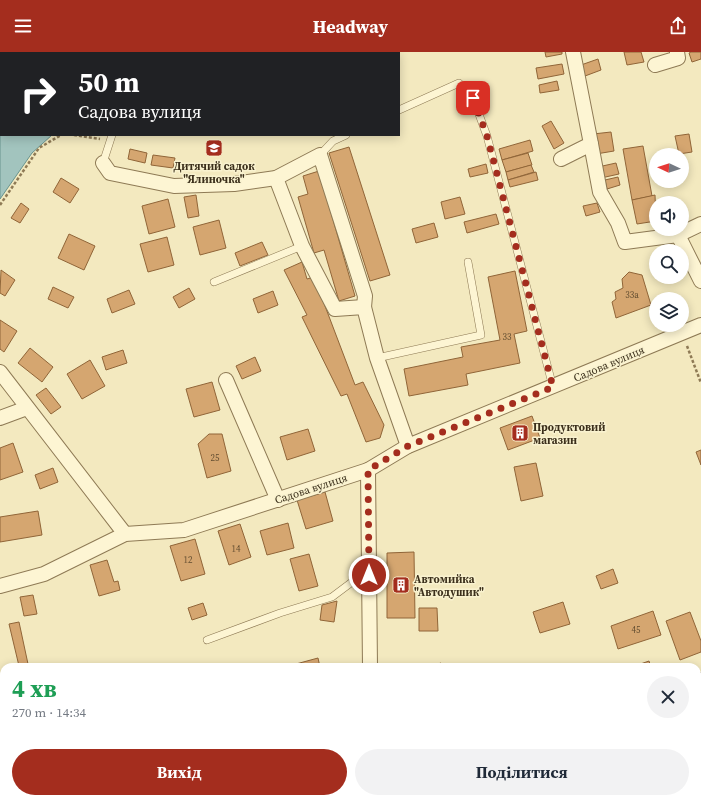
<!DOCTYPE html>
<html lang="uk">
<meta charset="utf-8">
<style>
:root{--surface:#fff;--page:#f2f2f3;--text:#1f2937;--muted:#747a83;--accent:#a42d1e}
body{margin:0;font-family:"Source Serif 4",serif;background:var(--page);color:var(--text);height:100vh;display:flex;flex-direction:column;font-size:15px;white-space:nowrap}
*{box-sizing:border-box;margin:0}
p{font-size:13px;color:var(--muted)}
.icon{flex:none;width:22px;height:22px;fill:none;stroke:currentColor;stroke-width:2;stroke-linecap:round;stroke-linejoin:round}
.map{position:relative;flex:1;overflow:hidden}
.side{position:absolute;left:0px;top:611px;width:701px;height:140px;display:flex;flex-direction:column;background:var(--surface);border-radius:12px 12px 0 0;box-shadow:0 2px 10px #0003}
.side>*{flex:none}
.top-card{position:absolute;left:0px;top:0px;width:400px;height:84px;box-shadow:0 2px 10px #0003;background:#202124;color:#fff;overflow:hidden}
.needle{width:26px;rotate:274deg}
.tools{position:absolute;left:649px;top:96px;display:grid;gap:8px}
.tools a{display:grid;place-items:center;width:40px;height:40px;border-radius:50%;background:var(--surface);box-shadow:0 2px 10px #0003;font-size:20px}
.pin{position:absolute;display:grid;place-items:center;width:34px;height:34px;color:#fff;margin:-17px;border-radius:8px;box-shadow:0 2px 6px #0006}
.me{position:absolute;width:44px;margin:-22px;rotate:0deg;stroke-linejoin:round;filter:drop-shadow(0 0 3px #0008)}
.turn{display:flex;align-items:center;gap:14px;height:84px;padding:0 12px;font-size:18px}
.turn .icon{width:52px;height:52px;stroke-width:2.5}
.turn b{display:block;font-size:28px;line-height:34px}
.round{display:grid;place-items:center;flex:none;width:42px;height:42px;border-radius:21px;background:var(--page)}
.headline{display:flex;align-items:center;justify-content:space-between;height:68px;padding:0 12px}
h1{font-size:24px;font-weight:700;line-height:30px;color:#1e9e55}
.button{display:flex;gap:8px;margin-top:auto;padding:8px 12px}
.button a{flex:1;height:46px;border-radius:24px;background:var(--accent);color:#fff;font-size:16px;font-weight:700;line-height:46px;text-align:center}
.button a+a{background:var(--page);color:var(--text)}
header{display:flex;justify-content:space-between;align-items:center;height:52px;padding:0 12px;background:var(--accent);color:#fff;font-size:18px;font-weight:700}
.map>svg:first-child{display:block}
.water{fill:#a2c4be;stroke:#68938e}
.building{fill:#d5a670;stroke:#906538}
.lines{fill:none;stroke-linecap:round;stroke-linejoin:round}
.service-casing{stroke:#8e7a55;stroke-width:8}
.minor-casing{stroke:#8e7a55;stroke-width:16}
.path{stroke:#8e7a55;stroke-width:2.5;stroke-dasharray:3 2;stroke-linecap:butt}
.service{stroke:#fdf5d3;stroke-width:7}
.minor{stroke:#fdf5d3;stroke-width:14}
.route{stroke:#a42d1e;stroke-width:7;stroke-dasharray:0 12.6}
.labels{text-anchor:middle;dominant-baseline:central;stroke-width:3;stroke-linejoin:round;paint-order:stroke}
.number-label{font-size:9px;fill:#624d30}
.poi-label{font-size:11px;font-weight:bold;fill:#3b2f1b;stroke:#f9f2cf;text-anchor:start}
.street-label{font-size:11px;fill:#3b2f1b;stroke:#f9f2cf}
</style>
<header><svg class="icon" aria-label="menu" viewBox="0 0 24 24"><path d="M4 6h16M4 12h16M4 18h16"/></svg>Headway<svg class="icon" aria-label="share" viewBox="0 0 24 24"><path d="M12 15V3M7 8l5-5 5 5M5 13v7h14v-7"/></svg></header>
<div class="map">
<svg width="701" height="751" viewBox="0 0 701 751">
<rect width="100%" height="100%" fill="#f3e9bf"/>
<path class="water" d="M0,0H115L1,1V83H52L32,101L0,147Z"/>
<g class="building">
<path d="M251,0H308L251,1Z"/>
<path d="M545,0H562V2L546,5Z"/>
<path d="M624,0H641L644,10L627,13Z"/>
<path d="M691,0H701V7L692,10L689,1Z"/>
<path d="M598,7L601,18L585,24L581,13Z"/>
<path d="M562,12L564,22L538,27L536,16Z"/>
<path d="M557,29L559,38L540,41L539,33Z"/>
<path d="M551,69L564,91L554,97L542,74Z"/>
<path d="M611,80L614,99L596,102L593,82Z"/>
<path d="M689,82L692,100L679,102L675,84Z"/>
<path d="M530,88L533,99L502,108L499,97Z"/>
<path d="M643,94L652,144L632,148L623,97Z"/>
<path d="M349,95L390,223L370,229L329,101Z"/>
<path d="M130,97L147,101L145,111L128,107Z"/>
<path d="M528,101L532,113L506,120L502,108Z"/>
<path d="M153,103L175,106L173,116L151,113Z"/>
<path d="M616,111L619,122L601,126L598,115Z"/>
<path d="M486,112L488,121L470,125L468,117Z"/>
<path d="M531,113L534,120L508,128L506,120Z"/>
<path d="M319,119L355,244L339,249L324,198L314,201L298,145L308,142L303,124Z"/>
<path d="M536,120L538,128L510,135L508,128Z"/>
<path d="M618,125L620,133L607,137L605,128Z"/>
<path d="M61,126L79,137L70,151L53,140Z"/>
<path d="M196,143L199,164L188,166L184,145Z"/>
<path d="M655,143L656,169L637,172L632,148Z"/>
<path d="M460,145L465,162L445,167L441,150Z"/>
<path d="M168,147L175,175L149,182L142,154Z"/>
<path d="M21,151L29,157L20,171L11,166Z"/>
<path d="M597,151L600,160L586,164L583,154Z"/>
<path d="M496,162L499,172L467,181L464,170Z"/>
<path d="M219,168L226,196L200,203L193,175Z"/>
<path d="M434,171L438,185L416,191L412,177Z"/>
<path d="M69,182L95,194L84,218L58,206Z"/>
<path d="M167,185L174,213L148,220L140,192Z"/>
<path d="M262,190L268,203L240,214L235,201Z"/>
<path d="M302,210L307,227L314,225L355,333L363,330L384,373L380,386L366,390L347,342L341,344L302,265L307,263L284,218Z"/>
<path d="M1,218L15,228L5,244L0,241Z"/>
<path d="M515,219L527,279L514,282L520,311L466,322L468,333L409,344L404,317L463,305L461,295L500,288L488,225Z"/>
<path d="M629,220L642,223L651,253L616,266L612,250L616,247L615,240L623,236L622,227Z"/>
<path d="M53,235L74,245L68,256L48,247Z"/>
<path d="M189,236L195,247L179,256L173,245Z"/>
<path d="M129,238L135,252L112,261L107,247Z"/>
<path d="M273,239L278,253L258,261L253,247Z"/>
<path d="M0,268L17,279L4,300L0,297Z"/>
<path d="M30,296L53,315L42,330L18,311Z"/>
<path d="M123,298L127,311L106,318L102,305Z"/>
<path d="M255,305L261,319L242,327L236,314Z"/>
<path d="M90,308L105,334L82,347L67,322Z"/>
<path d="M212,330L220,358L194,365L186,337Z"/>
<path d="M46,336L61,355L51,362L36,343Z"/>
<path d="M532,364L540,386L508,398L500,376Z"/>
<path d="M308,377L315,399L287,408L280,385Z"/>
<path d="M209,382H222L231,419L207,426L198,392Z"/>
<path d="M13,391L23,420L0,428V396Z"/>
<path d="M701,398V413L696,400Z"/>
<path d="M536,411L543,444L521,449L514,415Z"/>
<path d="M53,416L58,430L40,437L35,423Z"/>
<path d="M325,440L333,469L306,477L297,448Z"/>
<path d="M38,459L42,483L0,490V465Z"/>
<path d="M288,471L294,496L267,503L260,479Z"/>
<path d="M240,472L251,505L229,513L218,479Z"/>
<path d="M195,487L205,522L181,529L170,494Z"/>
<path d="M414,500L415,566H387V501Z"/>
<path d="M309,502L318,534L299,539L290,507Z"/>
<path d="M107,508L114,530L118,529L120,538L99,544L90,513Z"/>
<path d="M613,517L618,531L601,537L596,524Z"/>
<path d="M33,543L37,562L24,564L20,545Z"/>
<path d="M337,549L334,570L320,568L322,553Z"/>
<path d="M563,550L570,572L540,581L533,560Z"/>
<path d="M203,551L207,563L192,568L188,556Z"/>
<path d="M419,556H437L438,579H419Z"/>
<path d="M653,559L661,583L618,597L611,574Z"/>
<path d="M690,560L701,589V600L680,608L666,569Z"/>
<path d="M19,570L28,612L19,614L9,572Z"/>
<path d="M318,606L320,615H297L296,612Z"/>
<path d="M649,609L651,615H632Z"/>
<path d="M441,611L442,615H428Z"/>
<path d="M4,628V660L0,661V629Z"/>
<path d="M697,655L701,666V672L697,673Z"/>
<path d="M262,747H277L278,751H255V749Z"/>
<path d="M302,747H312L313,751H303Z"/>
<path d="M333,747H353L354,751H334Z"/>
<path d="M684,747H693L695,751H676Z"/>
</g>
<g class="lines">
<g class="service-casing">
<g id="service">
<path d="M357,0L358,1"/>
<path d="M399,58L459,31L473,46L487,84L553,335"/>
<path d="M320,103L333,89L346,83"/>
<path d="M103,111L112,83"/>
<path d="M214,230L302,194"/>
<path d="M377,306L481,283L468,210"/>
<path d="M207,588L280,561L332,545L352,530L369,523"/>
</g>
</g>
<g class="minor-casing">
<g id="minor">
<path d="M655,13L678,6L677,0"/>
<path d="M591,92L600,140L618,171L625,190L678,183"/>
<path d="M561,107L591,92L573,0"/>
<path d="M103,111L110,121L174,134L234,132L276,126L320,103L365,244L364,255"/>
<path d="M276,126L302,194L335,257L364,255L377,306L408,394"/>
<path d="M701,172L678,183L701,229"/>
<path d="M0,320L125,482"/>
<path d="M226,328L278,448"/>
<path d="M0,366L27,356"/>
<path d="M368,418L370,615"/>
<path d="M0,534L44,522L125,482L184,478L368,418L408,394L701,273"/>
<path d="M697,629L701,628"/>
<path d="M372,747V751"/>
<path d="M393,751L401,747"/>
</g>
</g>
<g class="path">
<path d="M155,1L156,0"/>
<path d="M74,83L100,87"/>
<path d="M0,153L39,96L61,83"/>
<path d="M687,294L701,331"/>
</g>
<use href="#service" class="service"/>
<use href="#minor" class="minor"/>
</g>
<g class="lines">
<path class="route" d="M369,523L368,418L408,394L553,335L487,84L473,46"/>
</g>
<defs>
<g id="school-square" transform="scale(0.9)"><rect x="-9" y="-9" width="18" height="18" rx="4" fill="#a42d1e" stroke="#f9f2cf"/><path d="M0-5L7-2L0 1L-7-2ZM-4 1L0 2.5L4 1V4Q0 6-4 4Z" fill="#fff"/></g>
<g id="building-square" transform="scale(0.9)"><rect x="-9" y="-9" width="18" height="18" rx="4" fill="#a42d1e" stroke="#f9f2cf"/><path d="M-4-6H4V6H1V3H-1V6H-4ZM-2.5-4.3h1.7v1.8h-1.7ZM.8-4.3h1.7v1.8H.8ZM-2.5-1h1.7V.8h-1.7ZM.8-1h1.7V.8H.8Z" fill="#fff"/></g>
</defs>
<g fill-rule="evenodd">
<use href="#school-square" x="214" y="96"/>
<use href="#building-square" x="520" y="381"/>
<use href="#building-square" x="401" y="533"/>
</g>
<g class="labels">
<g class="number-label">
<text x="632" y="243">33а</text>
<text x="507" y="285">33</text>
<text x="215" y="406">25</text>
<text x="236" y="497">14</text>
<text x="188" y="508">12</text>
<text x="636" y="578">45</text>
</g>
<g class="poi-label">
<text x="214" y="114" text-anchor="middle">Дитячий садок<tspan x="214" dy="13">"Ялиночка"</tspan></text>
<text x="533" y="375">Продуктовий<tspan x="533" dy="13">магазин</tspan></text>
<text x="414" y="527">Автомийка<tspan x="414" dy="13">"Автодушик"</tspan></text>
</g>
<g class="street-label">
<text transform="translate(609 312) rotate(-23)">Садова вулиця</text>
<text transform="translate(311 437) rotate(-18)">Садова вулиця</text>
</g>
</g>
</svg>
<div class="tools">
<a><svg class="needle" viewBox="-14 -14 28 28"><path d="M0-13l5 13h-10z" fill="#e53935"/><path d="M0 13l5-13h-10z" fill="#747a83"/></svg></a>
<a><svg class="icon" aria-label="sound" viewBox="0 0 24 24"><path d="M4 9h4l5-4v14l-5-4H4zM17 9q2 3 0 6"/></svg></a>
<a><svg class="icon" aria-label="search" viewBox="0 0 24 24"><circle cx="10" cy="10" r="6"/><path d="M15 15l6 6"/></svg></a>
<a><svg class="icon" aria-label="layers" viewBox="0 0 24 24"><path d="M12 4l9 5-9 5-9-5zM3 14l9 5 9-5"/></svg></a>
</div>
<div class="pin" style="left:473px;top:46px;background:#d93025"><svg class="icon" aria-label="arrive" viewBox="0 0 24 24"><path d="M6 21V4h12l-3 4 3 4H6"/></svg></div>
<svg class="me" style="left:369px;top:523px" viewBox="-20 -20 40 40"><circle r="17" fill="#a42d1e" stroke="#fff" stroke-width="3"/><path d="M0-11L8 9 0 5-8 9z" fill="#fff"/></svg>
<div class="top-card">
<div class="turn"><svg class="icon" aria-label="right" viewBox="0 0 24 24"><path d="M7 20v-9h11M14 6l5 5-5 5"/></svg><div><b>50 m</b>Садова вулиця</div></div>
</div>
<section class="side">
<div class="headline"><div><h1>4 хв</h1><p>270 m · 14:34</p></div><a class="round"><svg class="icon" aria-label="close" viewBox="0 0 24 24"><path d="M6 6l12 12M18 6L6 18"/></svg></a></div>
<div class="button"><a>Вихід</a><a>Поділитися</a></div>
</section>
</div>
